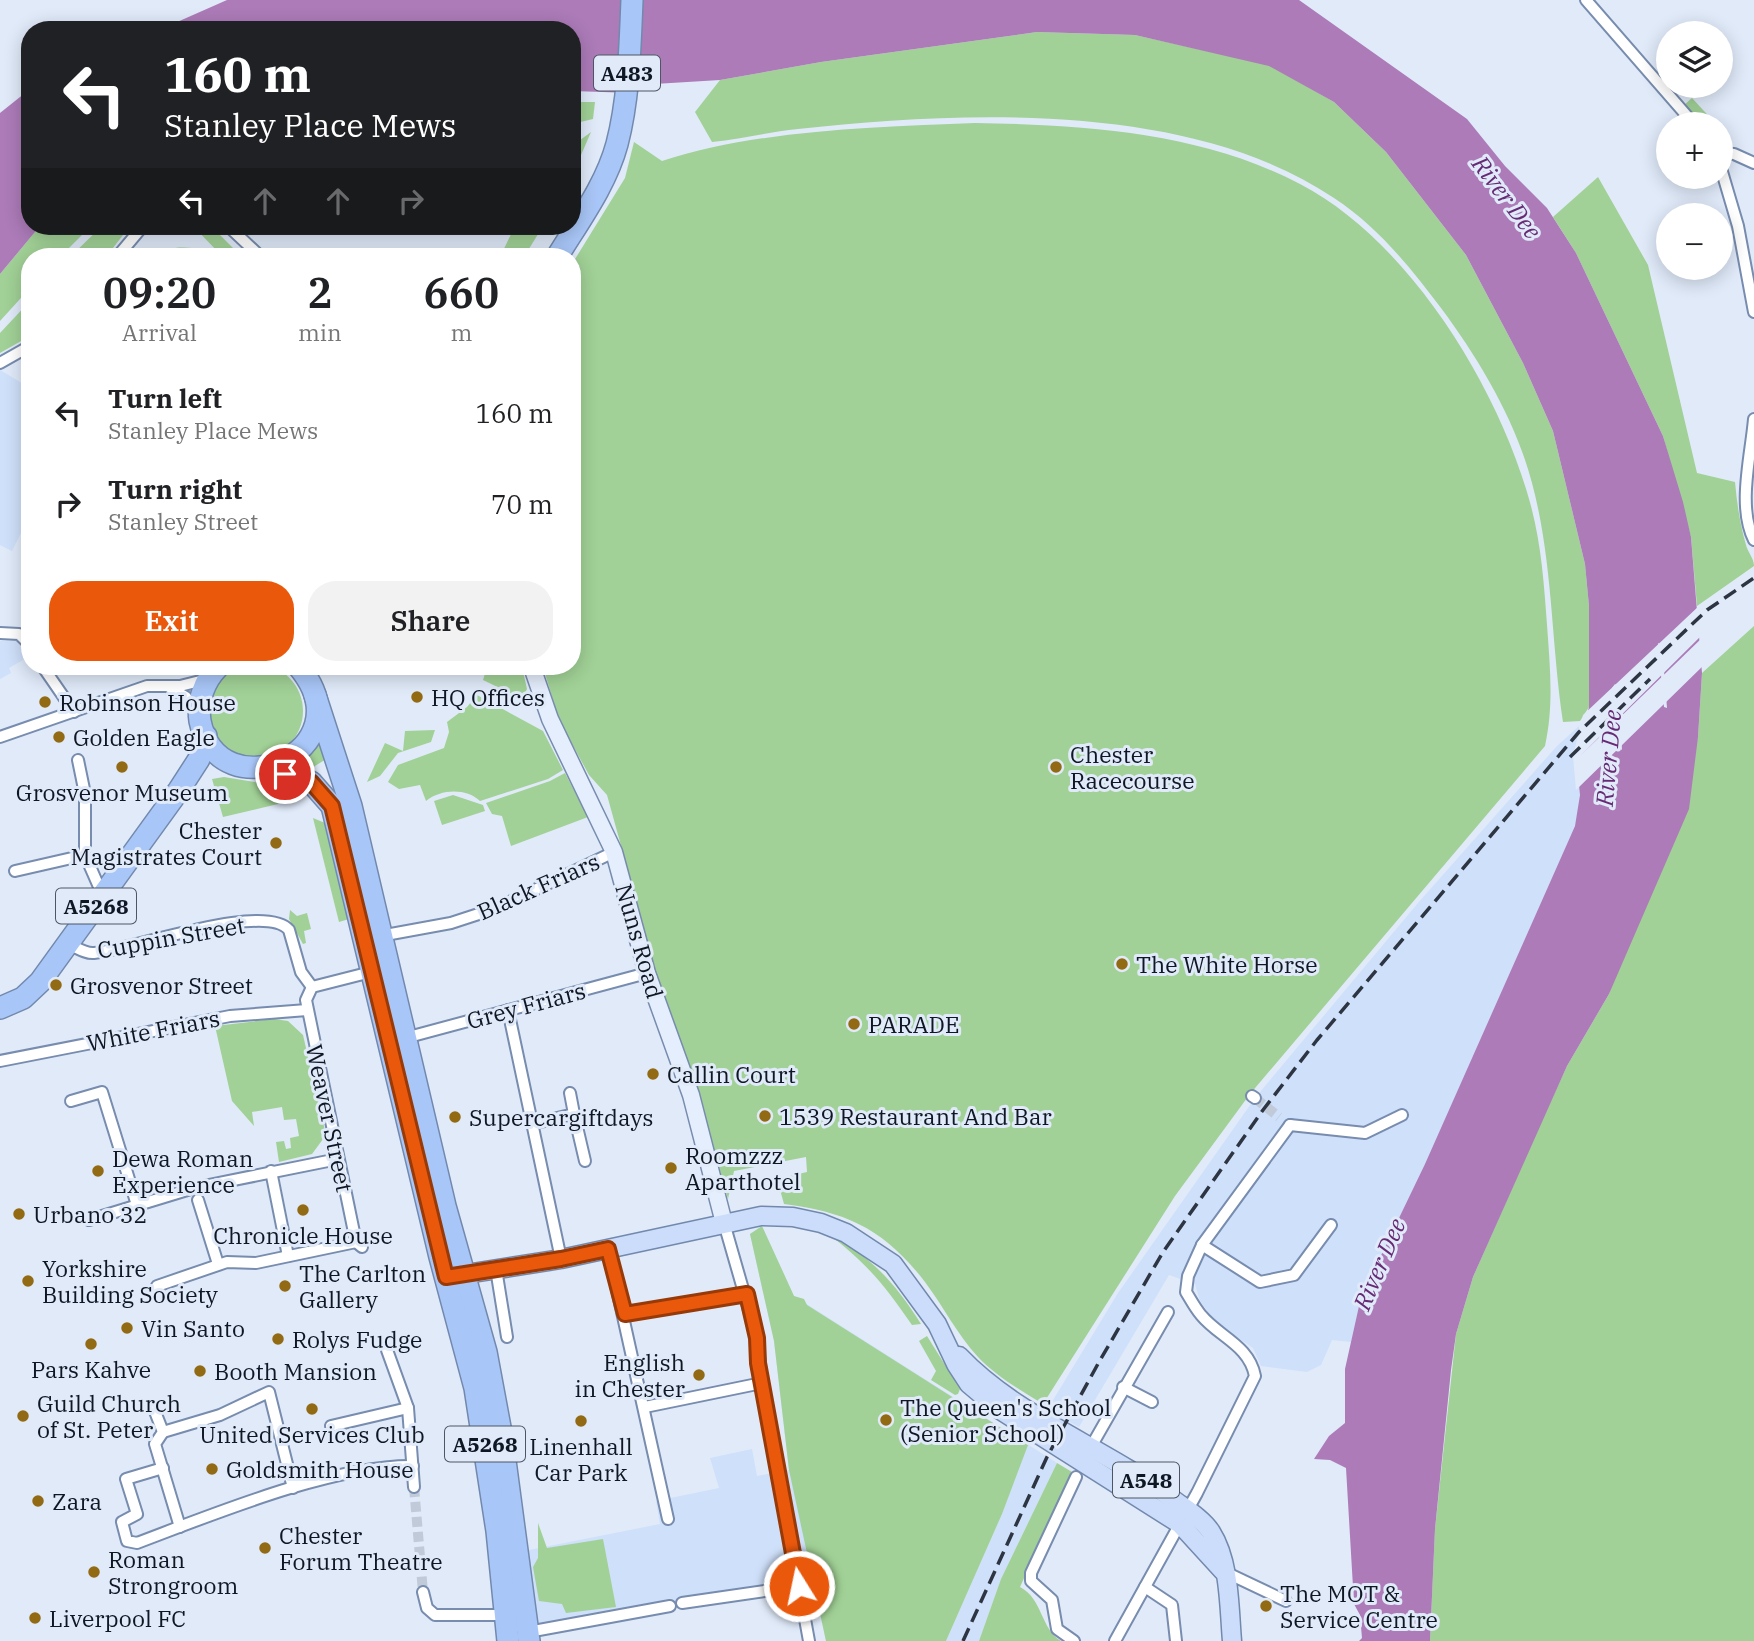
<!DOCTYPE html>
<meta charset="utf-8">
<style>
:root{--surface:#fff;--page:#f2f2f2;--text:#202124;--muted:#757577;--accent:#ea580c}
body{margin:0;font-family:"IBM Plex Serif",serif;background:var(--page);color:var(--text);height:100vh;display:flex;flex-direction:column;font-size:26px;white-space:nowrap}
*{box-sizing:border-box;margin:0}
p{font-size:23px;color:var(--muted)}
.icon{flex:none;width:38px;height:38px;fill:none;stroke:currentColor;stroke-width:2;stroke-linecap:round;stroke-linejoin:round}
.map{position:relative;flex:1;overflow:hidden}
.side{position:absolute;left:21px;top:248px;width:560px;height:427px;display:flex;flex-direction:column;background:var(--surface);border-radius:28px;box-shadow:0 4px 18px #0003}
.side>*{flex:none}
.hud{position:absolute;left:21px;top:21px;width:560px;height:214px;border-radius:28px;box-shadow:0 4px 18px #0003;background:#202124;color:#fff;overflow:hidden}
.buttons{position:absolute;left:1656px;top:21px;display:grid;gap:14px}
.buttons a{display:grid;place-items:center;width:77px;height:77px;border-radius:50%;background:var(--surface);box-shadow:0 4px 18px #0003;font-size:35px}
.pin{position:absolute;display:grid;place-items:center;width:60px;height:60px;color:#fff;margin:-30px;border:4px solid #fff;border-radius:50%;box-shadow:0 2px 7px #0007}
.me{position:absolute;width:77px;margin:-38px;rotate:350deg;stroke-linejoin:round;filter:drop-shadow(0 0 5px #0008)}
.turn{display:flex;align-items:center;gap:24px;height:147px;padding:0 28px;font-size:32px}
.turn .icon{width:91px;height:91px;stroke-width:2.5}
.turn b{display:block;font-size:49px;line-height:60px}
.lanes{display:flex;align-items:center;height:66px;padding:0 28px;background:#0003;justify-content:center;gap:35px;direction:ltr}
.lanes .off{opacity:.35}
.eta{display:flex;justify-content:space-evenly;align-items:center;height:119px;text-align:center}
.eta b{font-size:42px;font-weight:600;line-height:49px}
.action{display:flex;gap:14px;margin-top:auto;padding:14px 28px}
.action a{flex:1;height:80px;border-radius:28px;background:var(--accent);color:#fff;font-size:28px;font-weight:600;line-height:80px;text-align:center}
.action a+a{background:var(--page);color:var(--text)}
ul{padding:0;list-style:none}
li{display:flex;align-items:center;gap:21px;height:91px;padding:0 28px}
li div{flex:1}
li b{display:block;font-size:26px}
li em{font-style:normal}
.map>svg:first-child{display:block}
.built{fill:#cfe0fa}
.green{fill:#a1d196}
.water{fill:#ac7bb8;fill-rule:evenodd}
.pier{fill:#e0eaf9}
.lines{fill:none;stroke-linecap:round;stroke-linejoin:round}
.street-tunnel{stroke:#c1cad9;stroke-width:10;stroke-dasharray:10 5;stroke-linecap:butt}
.street-casing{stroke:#778cae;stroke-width:14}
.secondary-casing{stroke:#778cae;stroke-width:19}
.primary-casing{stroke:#7289ad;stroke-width:21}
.highway-casing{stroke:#7289ad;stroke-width:24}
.street{stroke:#fff;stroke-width:10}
.secondary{stroke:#e5eefd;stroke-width:16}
.primary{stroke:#cbddfa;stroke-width:18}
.highway{stroke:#a8c6f7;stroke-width:21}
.rail{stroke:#2d3542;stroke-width:3.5;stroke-dasharray:14 7;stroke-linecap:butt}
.route-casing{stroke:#983908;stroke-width:18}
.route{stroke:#ea580c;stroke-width:12}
.poi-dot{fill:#936a14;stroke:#e0eaf9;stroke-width:2.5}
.labels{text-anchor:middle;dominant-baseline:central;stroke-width:6;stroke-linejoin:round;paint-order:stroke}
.shield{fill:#e0eaf9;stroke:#4e5664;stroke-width:2}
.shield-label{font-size:21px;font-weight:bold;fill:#0f1724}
.poi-label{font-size:23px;fill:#0f1724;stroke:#e0eaf9;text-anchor:start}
.street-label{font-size:23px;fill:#0f1724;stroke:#e0eaf9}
.water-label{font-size:24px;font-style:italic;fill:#672a74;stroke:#e0eaf9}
</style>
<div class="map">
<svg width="1754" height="1641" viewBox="0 0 1754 1641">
<rect width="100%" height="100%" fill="#e0eaf9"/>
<g class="built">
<path d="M0,370L30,388V515L12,551L0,545Z"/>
<path d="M0,641H17L28,657L9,668L11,673L0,679Z"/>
<path d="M1579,726L1580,807L1575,826L1425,1164L1361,1297L1351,1342L1332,1340L1321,1365L1307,1372L1261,1366L1253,1348L1215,1322L1200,1301L1195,1284L1169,1275L1079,1427L1047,1410L1118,1293L1255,1098L1418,903L1557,746Z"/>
<path d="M762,1226L794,1296L1057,1463L1001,1579L979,1641H946L1002,1514L1023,1455L826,1641L813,1578L533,1626L524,1551L660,1524L656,1501L719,1488L710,1458L752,1449L757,1476L789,1470L774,1341L750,1234Z"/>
</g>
<g class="green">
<path d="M1037,32L1135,35L1269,65L1334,102L1386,152L1466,255L1523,363L1553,431L1585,564L1589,606V707L1580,721L1563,722C1551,642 1553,561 1532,483C1516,421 1479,359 1441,308C1410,267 1378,227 1334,198C1190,101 964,111 798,129C769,132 741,139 712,142L695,112L720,80L821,62Z"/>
<path d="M1692,98L1716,124H1698L1683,106Z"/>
<path d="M572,102H595L593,119L572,124Z"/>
<path d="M975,123C1085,125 1201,132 1300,184C1408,240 1497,385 1529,499C1541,540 1544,583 1547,625C1550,667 1554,705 1545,746L1250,1094L1175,1196L1043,1404C1020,1390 996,1376 978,1357C957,1334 943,1306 925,1282C885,1230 848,1212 784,1204L777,1179L807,1172L806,1157L734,1171L728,1199L699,1096L656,972L607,795L589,775L559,720L543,667H572V264L625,178L634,142L662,161C756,130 876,127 975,123Z"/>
<path d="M591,132L572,176V146Z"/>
<path d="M1598,177L1648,265L1697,473L1735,482C1737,504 1740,524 1746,545C1748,553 1754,558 1754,566L1697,606L1691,537L1663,436L1576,253L1553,217Z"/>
<path d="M40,226H91L60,257H30V288L0,321V274Z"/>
<path d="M102,226H130L106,257H70Z"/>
<path d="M193,226H211L242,257H150C173,243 194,247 220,254Z"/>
<path d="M515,226H543L524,257H500Z"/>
<path d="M30,301V336L0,353V333Z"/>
<path d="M1754,626V1641H1430L1435,1529L1456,1334L1473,1277L1535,1136L1567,1066L1609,994L1698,737L1702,673Z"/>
<circle cx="256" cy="711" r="47"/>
<path d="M487,667H522L527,689L524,695L516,696L483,680Z"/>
<path d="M477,695L543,731L563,770L548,779L480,801C466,788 441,789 426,801L420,785L399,789L388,782L398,765L444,748L449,732L447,722L467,707Z"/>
<path d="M435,730L431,742L398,753L380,776L367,782L385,743L403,751L405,731Z"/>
<path d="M319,737L328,758L305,772L292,769L309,755Z"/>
<path d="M565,773L588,817L511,846L502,816L492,814L486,803L550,781Z"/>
<path d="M224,777L278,786L282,803L223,817L212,779Z"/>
<path d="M453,795L483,805L485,811L442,825L434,801Z"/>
<path d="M313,818L325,823L349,919L339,922Z"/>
<path d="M290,910L297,916L307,913L311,929L304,931L306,943L303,944L289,919Z"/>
<path d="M274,1019L288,1021L303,1035L326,1135L312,1154L279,1162L276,1142L284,1141L286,1149L291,1148L290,1138L299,1136L296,1119L284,1120L282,1107L252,1112L254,1126L232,1101L215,1026Z"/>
<path d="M762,1226L794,1296L804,1299L807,1305L1028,1445L1002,1514L946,1641H826L789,1470L774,1341L750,1234Z"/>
<path d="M828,1234C870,1255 896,1284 921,1324L912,1325C886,1287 865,1261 828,1234Z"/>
<path d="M927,1336L960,1389L958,1394L955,1395L931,1380L936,1371L919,1341Z"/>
<path d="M1057,1463L1072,1472L1020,1587C1043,1599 1040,1628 1061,1641H979L1001,1579Z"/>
<path d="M538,1523L547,1548L603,1539L616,1607L566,1613L562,1604L539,1601L533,1567L538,1558Z"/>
</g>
<g class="water">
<path d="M227,0H1299L1467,119L1505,166L1547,208L1576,253L1663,436L1683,502L1691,537L1702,673L1698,737L1689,809L1609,994L1567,1066L1473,1277L1456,1334L1451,1370L1435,1529L1430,1641H1359L1362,1638L1360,1615L1354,1604L1346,1468L1330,1460L1314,1459L1329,1436L1345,1423V1369L1361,1297L1425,1164L1575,826L1580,795L1576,756L1589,707V606L1585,564L1553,431L1523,363L1466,255L1386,152L1334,102L1269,66L1135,35L1037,32L821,62L720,80L638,85L633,93L572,91V30H159ZM1658,643L1662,645L1667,708L1664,707ZM1615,684L1618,687L1622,750L1618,747L1612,688Z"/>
<path d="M30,89V226H40L0,274V113Z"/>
</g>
<path class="pier" d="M1700,605L1703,634L1580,756L1703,637L1705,664L1576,790L1573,756L1583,715Z"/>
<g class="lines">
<g class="street-tunnel">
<path d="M1255,1098L1279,1117"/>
<path d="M414,1487L423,1592"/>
</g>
<g class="street-casing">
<g id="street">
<path d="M1586,0L1694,124"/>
<path d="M1720,153L1734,154L1754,163"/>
<path d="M1720,165L1738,226L1754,312"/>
<path d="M228,226L261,257"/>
<path d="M117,257L143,226"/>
<path d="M0,363L30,346"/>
<path d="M1754,419C1751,455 1737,507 1754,540"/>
<path d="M0,633L19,634L30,645"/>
<path d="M43,667L74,712"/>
<path d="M169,687L186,697L196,710"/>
<path d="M0,737L147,686H180L208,679"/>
<path d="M78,760L85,794V855L103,896"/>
<path d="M15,871L85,855"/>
<path d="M380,936L451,923L497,908L614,852"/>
<path d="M68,944C76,947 85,954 94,953C131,950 265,901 289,930L301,972L312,987"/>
<path d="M508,1010L561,1259"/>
<path d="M405,1038L647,973"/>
<path d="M0,1061L230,1016L307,1010"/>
<path d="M1252,1096L1255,1098"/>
<path d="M71,1101L102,1092L137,1205"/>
<path d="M574,1114L585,1161"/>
<path d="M532,1124L574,1114L570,1093"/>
<path d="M1290,1125L1365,1133L1402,1115"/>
<path d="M271,1171L288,1256"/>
<path d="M198,1200L218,1264"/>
<path d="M89,1220L194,1188L338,1159"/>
<path d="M724,1223L757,1338L762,1383L809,1641"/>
<path d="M1202,1245L1260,1282L1294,1275L1331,1225"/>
<path d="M362,1247L356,1242L306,1000L312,987L375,971"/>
<path d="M608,1249L668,1519"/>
<path d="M496,1269L507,1337"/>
<path d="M157,1286L227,1262L256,1263L356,1242"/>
<path d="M625,1314L746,1294"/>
<path d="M387,1350L408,1408L414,1487"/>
<path d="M1123,1387L1152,1402"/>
<path d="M645,1407L762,1383"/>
<path d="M154,1409L163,1432L155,1444L180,1527"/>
<path d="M331,1426L408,1408"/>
<path d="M163,1432L220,1415L269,1392L293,1488"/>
<path d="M1088,1452L1168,1312"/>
<path d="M163,1468L126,1479L137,1514L122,1522L127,1541L137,1543C214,1514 332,1465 413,1466"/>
<path d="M1223,1571L1286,1601"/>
<path d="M1145,1587L1172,1605L1176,1641"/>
<path d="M423,1592L427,1608L435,1615H508"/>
<path d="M682,1603L799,1586"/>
<path d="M528,1632L670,1606"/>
<path d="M1074,1641L1057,1629L1052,1600L1031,1581V1573L1076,1477"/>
<path d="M1115,1641L1197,1493L1255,1376C1249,1345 1219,1337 1201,1315C1195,1308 1191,1300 1186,1292L1188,1276L1202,1245L1290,1125"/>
</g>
</g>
<g class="secondary-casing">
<path id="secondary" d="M532,667L550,719L614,852L647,973L691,1095L724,1223"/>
</g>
<g class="primary-casing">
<g id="primary">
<path d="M453,1276L561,1259L761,1216L793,1217L821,1223L846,1233L893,1264L937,1324L956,1364L969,1384L1000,1410L1180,1524L1223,1571"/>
<path d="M959,1356C1018,1418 1104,1447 1171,1498C1184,1508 1202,1518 1211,1532C1230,1562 1229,1606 1232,1641"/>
</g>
</g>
<g class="highway-casing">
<g id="highway">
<path d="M557,257C579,221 606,185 617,144C629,98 630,47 632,0"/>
<path d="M218,667C204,681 197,701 200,721C218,814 369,752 299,667"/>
<path d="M315,695L351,806L445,1206L486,1352L502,1438L529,1641"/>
<path d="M263,768L311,782L332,806L440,1257L475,1388L497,1531L508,1641"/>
<path d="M0,1008L23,998L40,982L179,790L199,759L206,736"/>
</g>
</g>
<use href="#street" class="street"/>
<use href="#secondary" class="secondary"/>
<use href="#primary" class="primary"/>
<use href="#highway" class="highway"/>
<g class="rail">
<path d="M1570,757L1650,679"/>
<path d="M963,1641L1047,1457L1099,1362L1163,1252L1263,1110L1317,1040L1579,732L1707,610L1754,578"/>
</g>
</g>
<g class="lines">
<g class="route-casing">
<path id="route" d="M285,774L311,782L332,806L446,1277L561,1259L608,1249L625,1314L747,1294L757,1338L758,1363L799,1586"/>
</g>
<use href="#route" class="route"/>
</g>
<g class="poi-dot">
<circle cx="417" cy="697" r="7"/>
<circle cx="45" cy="702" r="7"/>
<circle cx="59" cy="737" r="7"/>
<circle cx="122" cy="767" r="7"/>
<circle cx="1056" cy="767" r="7"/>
<circle cx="276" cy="843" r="7"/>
<circle cx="1122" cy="964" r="7"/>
<circle cx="56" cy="985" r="7"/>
<circle cx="854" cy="1024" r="7"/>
<circle cx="653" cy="1074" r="7"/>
<circle cx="765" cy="1116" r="7"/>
<circle cx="455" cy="1117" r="7"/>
<circle cx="671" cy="1168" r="7"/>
<circle cx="98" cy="1171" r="7"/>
<circle cx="303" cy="1210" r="7"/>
<circle cx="19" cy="1214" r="7"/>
<circle cx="28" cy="1281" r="7"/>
<circle cx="285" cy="1286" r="7"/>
<circle cx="127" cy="1328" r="7"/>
<circle cx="278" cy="1339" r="7"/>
<circle cx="91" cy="1344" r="7"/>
<circle cx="200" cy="1371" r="7"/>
<circle cx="699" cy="1375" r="7"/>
<circle cx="312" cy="1409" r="7"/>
<circle cx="23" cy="1416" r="7"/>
<circle cx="886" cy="1420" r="7"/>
<circle cx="581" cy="1421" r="7"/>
<circle cx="212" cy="1469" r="7"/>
<circle cx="38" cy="1501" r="7"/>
<circle cx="265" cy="1548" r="7"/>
<circle cx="94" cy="1572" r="7"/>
<circle cx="1266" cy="1606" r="7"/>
<circle cx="35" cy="1618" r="7"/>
</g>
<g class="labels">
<g class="shield">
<rect x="594" y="55.5" width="66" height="35" rx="5"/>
<rect x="56" y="888.5" width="80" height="35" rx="5"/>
<rect x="445" y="1426.5" width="80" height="35" rx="5"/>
<rect x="1113" y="1462.5" width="66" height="35" rx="5"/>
</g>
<g class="shield-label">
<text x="627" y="73">A483</text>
<text x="96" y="906">A5268</text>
<text x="485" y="1444">A5268</text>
<text x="1146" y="1480">A548</text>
</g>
<g class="poi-label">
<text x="431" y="697">HQ Offices</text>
<text x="59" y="702">Robinson House</text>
<text x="73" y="737">Golden Eagle</text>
<text x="1070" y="754">Chester<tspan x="1070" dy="26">Racecourse</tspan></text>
<text x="122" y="792" text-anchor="middle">Grosvenor Museum</text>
<text x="262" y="830" text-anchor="end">Chester<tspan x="262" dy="26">Magistrates Court</tspan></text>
<text x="1136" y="964">The White Horse</text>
<text x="70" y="985">Grosvenor Street</text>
<text x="868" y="1024">PARADE</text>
<text x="667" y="1074">Callin Court</text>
<text x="779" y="1116">1539 Restaurant And Bar</text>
<text x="469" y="1117">Supercargiftdays</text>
<text x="685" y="1155">Roomzzz<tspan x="685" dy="26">Aparthotel</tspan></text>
<text x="112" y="1158">Dewa Roman<tspan x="112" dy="26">Experience</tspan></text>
<text x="33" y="1214">Urbano 32</text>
<text x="303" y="1235" text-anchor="middle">Chronicle House</text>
<text x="42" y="1268">Yorkshire<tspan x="42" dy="26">Building Society</tspan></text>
<text x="299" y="1273">The Carlton<tspan x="299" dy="26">Gallery</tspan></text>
<text x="141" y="1328">Vin Santo</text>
<text x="292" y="1339">Rolys Fudge</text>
<text x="685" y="1362" text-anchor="end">English<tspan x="685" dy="26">in Chester</tspan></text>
<text x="91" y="1369" text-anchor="middle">Pars Kahve</text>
<text x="214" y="1371">Booth Mansion</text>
<text x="37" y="1403">Guild Church<tspan x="37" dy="26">of St. Peter</tspan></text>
<text x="900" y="1407">The Queen's School<tspan x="900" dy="26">(Senior School)</tspan></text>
<text x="312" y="1434" text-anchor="middle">United Services Club</text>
<text x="581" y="1446" text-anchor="middle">Linenhall<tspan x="581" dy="26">Car Park</tspan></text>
<text x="226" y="1469">Goldsmith House</text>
<text x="52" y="1501">Zara</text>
<text x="279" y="1535">Chester<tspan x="279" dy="26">Forum Theatre</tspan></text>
<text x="108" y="1559">Roman<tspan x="108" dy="26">Strongroom</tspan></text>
<text x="1280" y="1593">The MOT &amp;<tspan x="1280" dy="26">Service Centre</tspan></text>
<text x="49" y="1618">Liverpool FC</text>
</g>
<g class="street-label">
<text transform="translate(538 886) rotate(-24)">Black Friars</text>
<text transform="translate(171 937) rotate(-10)">Cuppin Street</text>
<text transform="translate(640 941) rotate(74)">Nuns Road</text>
<text transform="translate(526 1005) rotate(-15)">Grey Friars</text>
<text transform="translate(153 1030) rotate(-11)">White Friars</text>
<text transform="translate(330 1118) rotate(78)">Weaver Street</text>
</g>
<g class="water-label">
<text transform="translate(1507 197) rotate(53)">River Dee</text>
<text transform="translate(1608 758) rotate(-85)">River Dee</text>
<text transform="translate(1379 1264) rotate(-67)">River Dee</text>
</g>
</g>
</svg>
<div class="buttons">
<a><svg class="icon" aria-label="layers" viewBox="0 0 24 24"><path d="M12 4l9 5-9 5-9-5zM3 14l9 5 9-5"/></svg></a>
<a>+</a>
<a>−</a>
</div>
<div class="pin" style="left:285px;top:774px;background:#d93025"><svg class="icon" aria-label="arrive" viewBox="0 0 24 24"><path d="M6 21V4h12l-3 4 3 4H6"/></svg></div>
<svg class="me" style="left:799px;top:1586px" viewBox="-20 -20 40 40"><circle r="17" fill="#ea580c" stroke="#fff" stroke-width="3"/><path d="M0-11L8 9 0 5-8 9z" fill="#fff"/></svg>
<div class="hud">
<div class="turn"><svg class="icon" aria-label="left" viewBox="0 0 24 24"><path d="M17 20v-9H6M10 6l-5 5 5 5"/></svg><div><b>160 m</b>Stanley Place Mews</div></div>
<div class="lanes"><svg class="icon" aria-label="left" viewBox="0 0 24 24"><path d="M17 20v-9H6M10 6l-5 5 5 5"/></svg><svg class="icon off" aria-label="ahead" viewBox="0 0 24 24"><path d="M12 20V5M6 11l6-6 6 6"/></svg><svg class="icon off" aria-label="ahead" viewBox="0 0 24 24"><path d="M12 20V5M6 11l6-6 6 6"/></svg><svg class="icon off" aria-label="right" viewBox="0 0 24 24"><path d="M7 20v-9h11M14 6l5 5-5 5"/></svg></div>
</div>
<section class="side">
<div class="eta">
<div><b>09:20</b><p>Arrival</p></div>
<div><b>2</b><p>min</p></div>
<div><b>660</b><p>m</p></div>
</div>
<ul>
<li><svg class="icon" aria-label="left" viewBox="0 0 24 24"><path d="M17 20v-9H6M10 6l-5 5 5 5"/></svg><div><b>Turn left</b><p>Stanley Place Mews</p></div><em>160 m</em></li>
<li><svg class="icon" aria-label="right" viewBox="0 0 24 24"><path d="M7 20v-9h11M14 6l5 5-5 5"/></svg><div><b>Turn right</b><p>Stanley Street</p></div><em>70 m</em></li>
</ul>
<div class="action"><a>Exit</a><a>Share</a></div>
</section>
</div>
